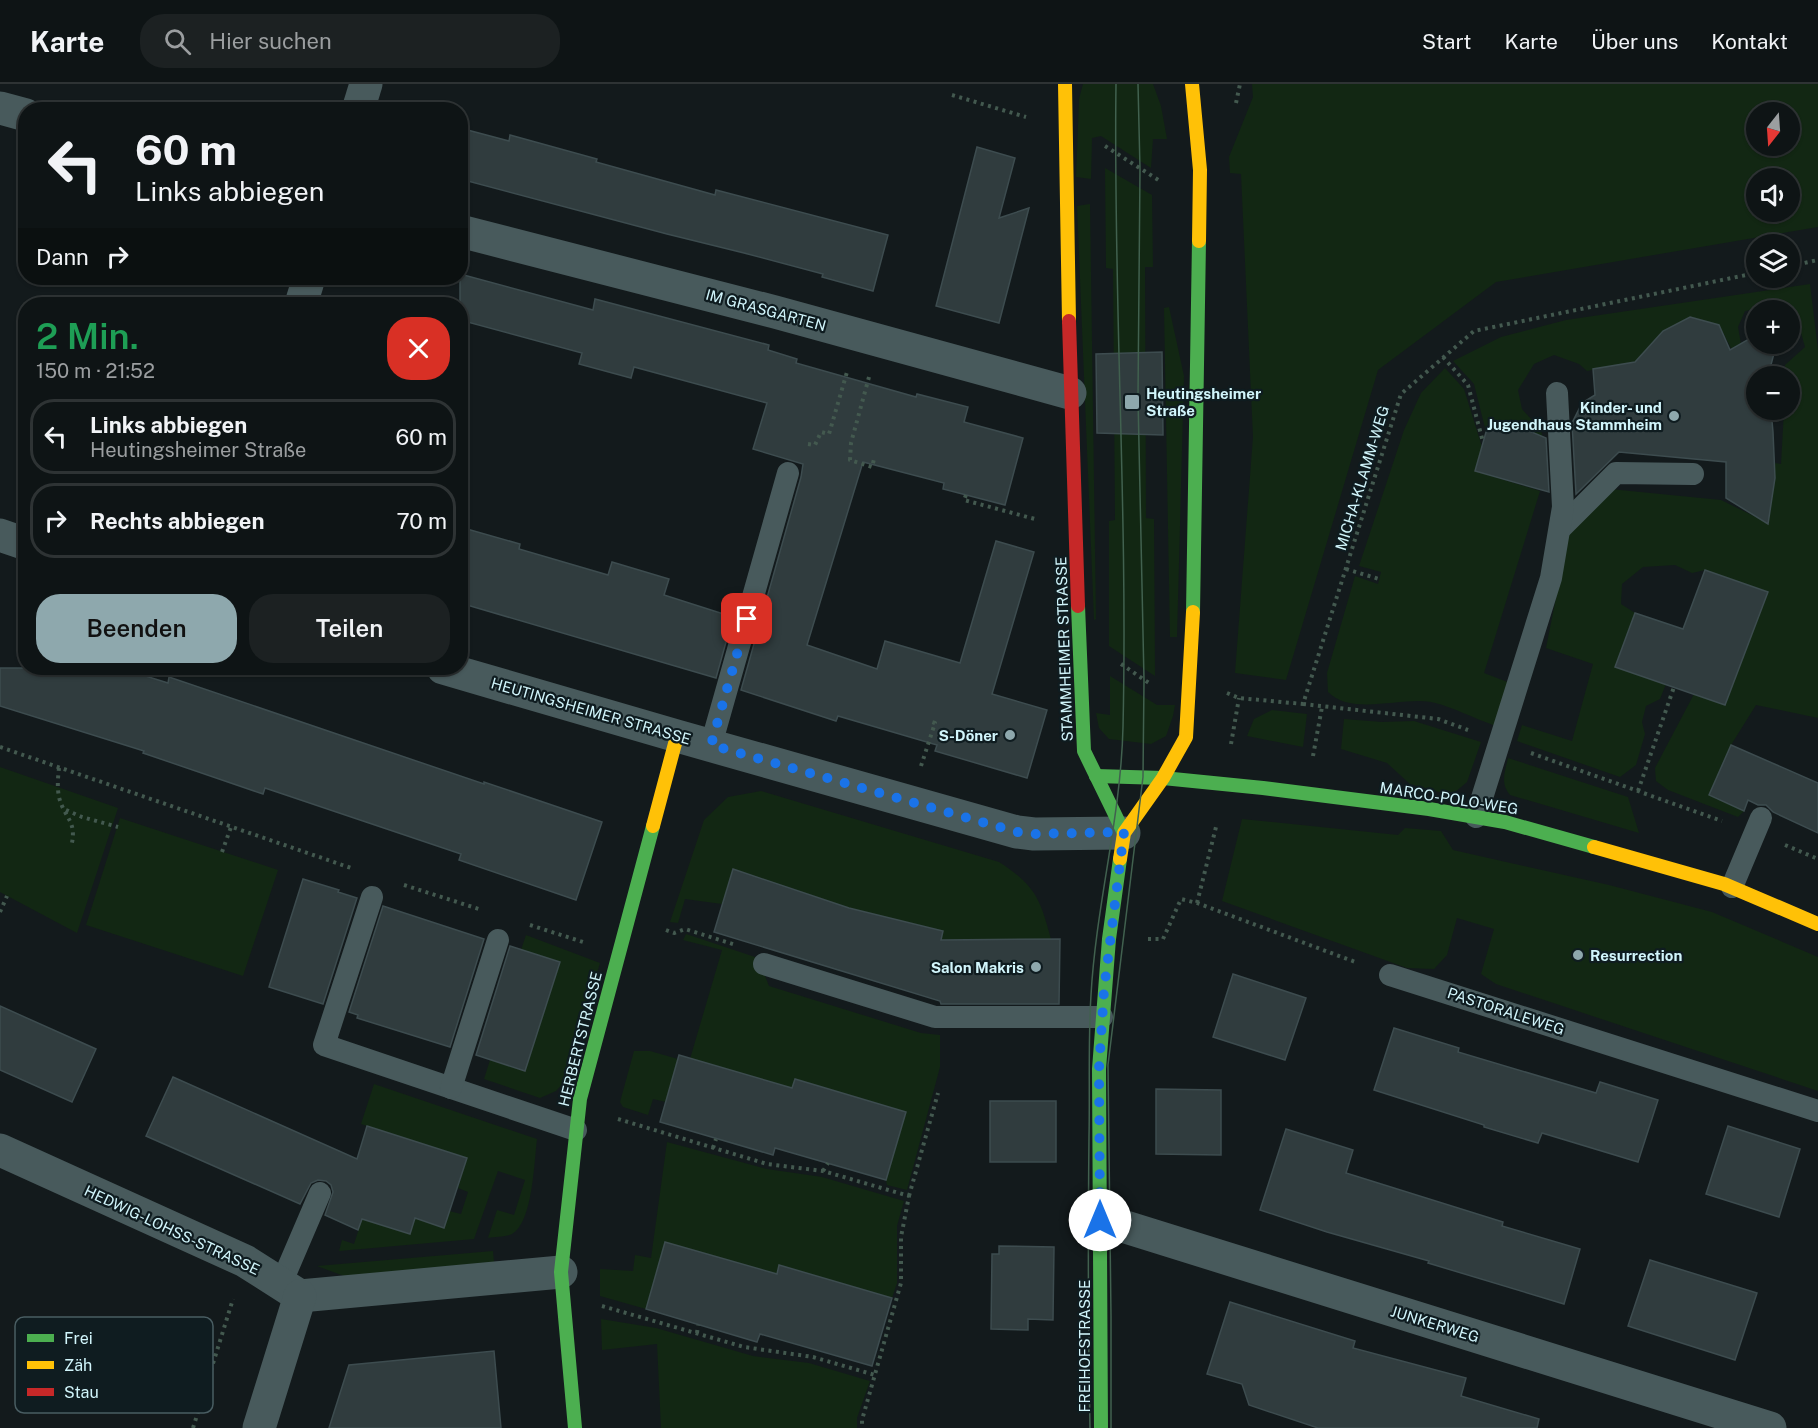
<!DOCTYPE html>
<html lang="de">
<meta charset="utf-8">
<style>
:root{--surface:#0e1415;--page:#1c2122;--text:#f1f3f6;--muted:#9b9ea0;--line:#2e3334;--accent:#8ea8ad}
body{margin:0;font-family:"Public Sans",sans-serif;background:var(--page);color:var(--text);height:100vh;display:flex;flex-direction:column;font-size:22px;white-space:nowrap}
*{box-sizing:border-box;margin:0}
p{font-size:20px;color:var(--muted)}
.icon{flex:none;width:33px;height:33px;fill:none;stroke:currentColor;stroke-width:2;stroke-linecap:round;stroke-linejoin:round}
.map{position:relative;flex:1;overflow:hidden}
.panel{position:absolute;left:18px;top:213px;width:450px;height:378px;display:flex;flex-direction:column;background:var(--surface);border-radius:24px;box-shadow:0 2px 4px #0004,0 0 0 2px var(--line)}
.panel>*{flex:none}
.hud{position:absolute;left:18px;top:18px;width:450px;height:183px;border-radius:24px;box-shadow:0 2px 4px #0004,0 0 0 2px var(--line);background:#0e1415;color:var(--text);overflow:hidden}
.needle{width:39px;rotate:197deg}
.tools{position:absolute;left:1746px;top:18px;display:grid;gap:12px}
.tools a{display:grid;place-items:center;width:54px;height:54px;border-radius:50%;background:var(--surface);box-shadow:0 2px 4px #0004,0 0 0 2px var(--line);font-size:30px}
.pin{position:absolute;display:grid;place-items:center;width:51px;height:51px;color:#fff;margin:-26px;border-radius:12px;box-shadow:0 3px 9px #0006}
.me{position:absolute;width:66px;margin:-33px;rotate:0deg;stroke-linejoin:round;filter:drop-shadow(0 0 4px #0008)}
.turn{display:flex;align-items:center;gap:21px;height:126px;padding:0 18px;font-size:27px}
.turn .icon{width:78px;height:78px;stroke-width:2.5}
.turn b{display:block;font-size:42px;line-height:51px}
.then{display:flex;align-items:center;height:57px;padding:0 18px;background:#0003;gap:12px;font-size:22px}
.round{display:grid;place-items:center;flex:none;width:63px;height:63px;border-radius:24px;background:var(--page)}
.head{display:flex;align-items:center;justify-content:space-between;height:102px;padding:0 18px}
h1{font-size:36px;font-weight:600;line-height:45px;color:#1e9e55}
.cta{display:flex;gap:12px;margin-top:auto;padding:12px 18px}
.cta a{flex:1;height:69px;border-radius:24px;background:var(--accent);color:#111;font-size:24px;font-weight:600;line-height:69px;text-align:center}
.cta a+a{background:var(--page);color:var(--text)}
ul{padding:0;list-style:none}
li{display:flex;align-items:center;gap:18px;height:75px;margin:0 12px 9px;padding:0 6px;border:3px solid var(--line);border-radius:24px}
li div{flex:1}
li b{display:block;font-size:22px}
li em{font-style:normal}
header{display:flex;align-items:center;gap:36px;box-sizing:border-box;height:84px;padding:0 30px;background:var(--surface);border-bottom:2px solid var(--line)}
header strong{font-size:28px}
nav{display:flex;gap:33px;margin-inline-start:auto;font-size:21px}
.search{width:420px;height:54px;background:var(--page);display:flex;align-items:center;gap:15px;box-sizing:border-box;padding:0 21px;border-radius:24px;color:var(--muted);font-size:22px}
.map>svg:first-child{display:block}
.green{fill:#122713;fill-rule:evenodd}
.building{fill:#303c3e;stroke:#3d4c4f;stroke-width:1.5}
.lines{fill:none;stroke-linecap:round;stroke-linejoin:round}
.path{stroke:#43594f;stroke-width:4;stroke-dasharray:3 4.5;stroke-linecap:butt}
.lane{stroke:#485a5c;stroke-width:22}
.street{stroke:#485a5c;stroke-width:33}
.fast{stroke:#4caf50;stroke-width:14}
.slow{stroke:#ffc107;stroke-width:14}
.jam{stroke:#c62828;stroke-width:14}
.tram{stroke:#41614f;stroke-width:1.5}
.route{stroke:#1a73e8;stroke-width:10;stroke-dasharray:0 18}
.poi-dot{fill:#8ea8ad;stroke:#0f1c20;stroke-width:2}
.labels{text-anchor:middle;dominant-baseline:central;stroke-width:4.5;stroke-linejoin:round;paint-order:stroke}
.street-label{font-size:15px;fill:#d1f5fb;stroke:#0f1c20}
.poi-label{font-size:15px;font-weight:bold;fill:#d1f5fb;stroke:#0f1c20;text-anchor:end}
.key{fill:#0f1c20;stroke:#495d62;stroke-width:1.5}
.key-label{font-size:16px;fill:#d1f5fb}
</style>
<header>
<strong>Karte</strong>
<div class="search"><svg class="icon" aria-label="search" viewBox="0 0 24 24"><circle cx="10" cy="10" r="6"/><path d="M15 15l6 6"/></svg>Hier suchen</div>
<nav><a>Start</a><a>Karte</a><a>Über uns</a><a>Kontakt</a></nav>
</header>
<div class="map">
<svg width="1818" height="1344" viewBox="0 0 1818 1344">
<rect width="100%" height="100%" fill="#131a1c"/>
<g class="green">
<path d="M1083,0H1153L1161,22L1167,55H1153L1151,84L1101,52L1092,54L1091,95L1076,93L1079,15Z"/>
<path d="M1252,0H1818V143L1496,198L1378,286L1286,596L1235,589L1253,353L1241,90L1230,89L1229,73L1253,13ZM1756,28H1790V62H1756ZM1756,94H1790V128H1756Z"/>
<path d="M1105,84L1152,111L1153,183H1145L1146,434L1154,435L1155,592L1109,562V437L1115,436L1113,185L1106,184Z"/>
<path d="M1090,120L1096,535L1094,536L1077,122Z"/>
<path d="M1810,200L1818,266V634L1756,621L1731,661L1709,711L1744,727L1738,733L1668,706L1656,697L1655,684L1694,610L1725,621L1767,508L1705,486L1692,489L1675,481L1643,483L1622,500L1621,520L1635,529L1615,582L1666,600L1660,615L1646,622L1642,638L1645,650L1636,681L1620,693L1517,657L1522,641L1572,657L1593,580L1546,564L1569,449L1610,405L1721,416L1768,439L1774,379L1781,380L1784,326H1790V292H1785V281L1805,263L1797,235L1790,230V226H1784L1776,221L1745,227L1738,243L1741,260L1732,266L1719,241L1691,233L1663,247L1635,278L1587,287L1579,280L1554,271L1534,280L1518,306L1522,325L1541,346L1546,371C1542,365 1539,355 1534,350C1521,336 1501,342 1486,348L1474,300L1453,277L1501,253L1566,236Z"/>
<path d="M1169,223L1184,292L1177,553H1170L1164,224Z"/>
<path d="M1445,284L1464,305L1482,363L1475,387L1540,407L1484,589L1510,599L1496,642C1478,636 1448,621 1431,618C1401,613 1351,632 1328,608L1327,589L1355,492L1378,500L1381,488L1359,482L1404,346L1421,309Z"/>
<path d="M1110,592L1157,621H1175L1173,632L1166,652L1151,660L1109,655L1099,644L1096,629L1110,631Z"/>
<path d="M1272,626L1307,630L1303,663L1247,652L1254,635Z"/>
<path d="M1344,635L1382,638L1414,637L1481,658L1467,698L1455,708H1439L1410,700L1387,679L1341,665Z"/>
<path d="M1508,674L1628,713L1639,749L1510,711C1500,699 1505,688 1508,674Z"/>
<path d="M0,683L118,724L77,849L0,808Z"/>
<path d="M761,707L999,778C1036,802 1040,815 1051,855L941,856L943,847L849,824L733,785L722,820L685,815L678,839L670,838L704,736L728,713Z"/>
<path d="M120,734L278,786L243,892L86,841Z"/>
<path d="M1242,735L1398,751L1405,744L1441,747L1453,766L1609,801L1712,828L1818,873V1007L1496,900L1481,890L1494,845L1457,834L1447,871L1434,885L1407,884L1222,817Z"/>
<path d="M686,850L758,874L769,902L921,949L940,951V983L907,1106L887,1101L886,1096L906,1028L795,995L792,1004L690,975L722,866L683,856Z"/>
<path d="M526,851L600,879L565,997L556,1007L540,1014L484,995L490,976L525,987L560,878L521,866Z"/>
<path d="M634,967H650L678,975L666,1018L653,1015L648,1031L623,1023L620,1018Z"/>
<path d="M374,1000L537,1055C534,1078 533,1138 512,1150C506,1153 495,1153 488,1154L497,1126L514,1131L525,1096L498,1087L474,1155L339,1167L342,1156L354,1160L362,1135L410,1150L415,1134L443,1144L449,1127L461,1130L468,1108L458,1104L467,1074L361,1040Z"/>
<path d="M667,1058L767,1085L822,1093L904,1117L897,1142V1199L892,1214L777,1190L665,1158L646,1225L600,1212V1185L633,1187L635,1171L651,1174Z"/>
<path d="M493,1167L494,1178L344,1192L317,1182Z"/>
<path d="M601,1235L656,1244L753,1272L809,1279L870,1297L857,1334V1344H661L657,1260L602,1266Z"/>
</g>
<g class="building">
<path d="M460,44L509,57L510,51L597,75L596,78L715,111L716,106L888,151L873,207L822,193L823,190L744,169L667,150L460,95Z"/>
<path d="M977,63L1015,74L999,134L1029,124L999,239L936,222Z"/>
<path d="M460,190L593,226L595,215L769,261L768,266L797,275L796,279L916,313L917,310L968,323L964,338L1023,354L1005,421L943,405L944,399L863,378L807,561L877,585L885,557L960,579L996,457L1034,468L992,610L1047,626L1027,694L935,667L937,661L838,632L836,637L741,606L801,393L803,380L753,365L767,319L634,283L631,294L579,280L582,269L460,236Z"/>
<path d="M1690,233L1719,241L1730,266L1756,251V260H1772L1776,262L1768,292H1756V326H1771L1773,348L1775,394L1768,440L1726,414V378L1619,368L1576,410L1572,339L1582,319L1595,311L1593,285L1635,278L1663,247Z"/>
<path d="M1162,268L1163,351L1097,349L1096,270Z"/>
<path d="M1515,341L1546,354L1549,408L1475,387L1486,348L1501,342Z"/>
<path d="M460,443L520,460L519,465L608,491L612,478L669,495L664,511L733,533L716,594L460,519Z"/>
<path d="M1705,486L1768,508L1725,621L1615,583L1635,529L1683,545Z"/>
<path d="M0,584H120L168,599L169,593L484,700V698L602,738L576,816L459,776L461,770L265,704L263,710L143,669L144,667L0,622Z"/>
<path d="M1731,661L1818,699V749L1773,728L1766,721H1758L1748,716L1744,727L1709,711Z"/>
<path d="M733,785L849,824L943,847L941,856L1060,855L1059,920H941L940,917L714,848Z"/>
<path d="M303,795L339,806L338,808L357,814L323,920L269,903Z"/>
<path d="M383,822L484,855L450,963L357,934L358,931L349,928Z"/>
<path d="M510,862L560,878L525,987L476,971Z"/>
<path d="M1233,890L1306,914L1285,976L1213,953Z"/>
<path d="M0,922L96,965L72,1018L0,986Z"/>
<path d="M1394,944L1459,964L1458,968L1596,1009L1600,998L1658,1016L1638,1078L1542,1049L1538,1059L1484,1043V1041L1374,1006Z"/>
<path d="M679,971L792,1004L795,995L906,1028L886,1096L775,1064L773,1071L660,1038Z"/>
<path d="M173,993L357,1075L367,1042L467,1074L444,1144L415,1134L410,1150L362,1135L358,1146L325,1131L333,1108L331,1101L326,1097L318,1096L311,1099L300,1120L146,1052Z"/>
<path d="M1156,1005L1221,1006V1071L1156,1070Z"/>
<rect x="990" y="1017" width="66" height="61"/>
<path d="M1728,1042L1800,1065L1779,1133L1706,1110Z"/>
<path d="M1286,1045L1353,1066L1346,1089L1503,1138L1502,1142L1580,1165L1564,1220L1428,1179L1429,1177L1327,1148L1260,1126Z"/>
<path d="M665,1158L777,1190L779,1181L892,1214L872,1282L760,1250L757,1258L646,1225Z"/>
<path d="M999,1162L1054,1163L1053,1236L1028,1235V1246L991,1245L992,1170H999Z"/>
<path d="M1650,1176L1757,1209L1735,1276L1628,1242Z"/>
<path d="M1230,1218L1355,1257L1353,1264L1466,1294L1461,1312L1539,1335L1537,1344H1318L1249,1321L1242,1300L1207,1290Z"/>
<path d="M494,1267L501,1344H329L349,1281Z"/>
</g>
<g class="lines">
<g class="path">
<path d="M952,11L1026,33"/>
<path d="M1236,19L1240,0"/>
<path d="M1105,62L1160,97V95"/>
<path d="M1790,182L1818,176"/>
<path d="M1443,273L1468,301L1483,358"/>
<path d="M869,293L851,359L850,376L872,383L874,375"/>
<path d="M808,360L815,361L821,348L829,350L847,288"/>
<path d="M966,411L964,416L1035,435"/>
<path d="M1346,485L1379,495"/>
<path d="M1121,580L1149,599"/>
<path d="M1227,609L1239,614L1303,620L1401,310L1474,247L1756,189"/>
<path d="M1303,620L1438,635L1468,646"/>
<path d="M1231,660L1239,614"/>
<path d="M0,663L354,785"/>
<path d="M1531,669L1722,737"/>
<path d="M1313,672L1322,623"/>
<path d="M921,682L935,639L929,637"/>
<path d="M59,684C58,693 57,703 59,713C64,734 78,737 71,763"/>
<path d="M1638,707L1674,603"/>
<path d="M66,726L82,733L118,743"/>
<path d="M1785,761L1818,775"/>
<path d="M222,768L231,743"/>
<path d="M404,801L482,826"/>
<path d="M1197,819L1217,739"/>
<path d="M0,828L7,812"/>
<path d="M530,841L583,858"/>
<path d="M666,846L674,849L685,845L736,861"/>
<path d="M1148,855H1163L1181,815L1197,819L1358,879"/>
<path d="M618,1035L767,1080L823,1087L909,1112L901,1153V1199L862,1336V1344"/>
<path d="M713,1064L716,1055"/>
<path d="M823,1087L828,1079"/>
<path d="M909,1112L938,1009"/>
<path d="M602,1222L744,1263L813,1273L875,1291"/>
<path d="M697,1249L698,1241"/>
<path d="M193,1344L233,1215"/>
</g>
<g class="lane">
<path d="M1560,445L1616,389L1693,390"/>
<path d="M711,661L788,389"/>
<path d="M1476,733L1551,494L1563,423L1557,309"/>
<path d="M1732,803L1761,734"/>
<path d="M372,813L324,961L576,1046"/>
<path d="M764,880L935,933H1102"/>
<path d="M1390,891L1818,1027"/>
<path d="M451,1004L498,856"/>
<path d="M281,1200L320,1109"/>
</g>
<g class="street">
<path d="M0,24L26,31"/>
<path d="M358,26L366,0"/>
<path d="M460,147L775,228L1070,309"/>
<path d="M301,220L309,194"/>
<path d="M0,451L26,460"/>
<path d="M443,584L677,652L1017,748L1034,750L1124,749"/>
<path d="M0,1066L245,1177L300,1212L561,1188"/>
<path d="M1100,1135L1770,1344"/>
<path d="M259,1344L300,1212"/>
</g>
<g class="fast">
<path d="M1078,522L1084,667L1124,749"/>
<path d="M1193,528L1199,157"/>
<path d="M1096,692L1163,694L1263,704L1429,725L1505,738L1594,763"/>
<path d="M575,1344L561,1188L580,1015L653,742"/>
<path d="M1101,1344L1099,985L1109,855L1120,775"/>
</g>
<g class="slow">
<path d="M1065,0L1069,237"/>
<path d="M1192,0L1200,86L1199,157"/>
<path d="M653,742L677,652"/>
<path d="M1594,763L1724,800L1818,840"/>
<path d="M1120,775L1124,749L1163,694L1186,653L1193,528"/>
</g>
<path class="jam" d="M1069,237L1078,522"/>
<g class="tram">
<path d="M1090,1344C1088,1247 1088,1150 1089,1053C1090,1006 1088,958 1091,911C1096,821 1121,733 1123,643C1128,428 1113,214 1116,0"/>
<path d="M1111,1344V1232L1108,981L1143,693L1144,596L1138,314L1140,85L1138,0"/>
</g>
</g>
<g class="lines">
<path class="route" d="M747,535L711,661L1017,748L1034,750L1124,748L1104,906L1099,985L1100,1136"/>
</g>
<g class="poi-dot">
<rect x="1124" y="310" width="16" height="16" rx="3"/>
<circle cx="1674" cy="332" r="6"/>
<circle cx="1010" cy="651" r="6"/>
<circle cx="1578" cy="871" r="6"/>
<circle cx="1036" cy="883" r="6"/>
</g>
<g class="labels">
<g class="street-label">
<text transform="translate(766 226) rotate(15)">IM GRASGARTEN</text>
<text transform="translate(1362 394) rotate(-73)">MICHA-KLAMM-WEG</text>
<text transform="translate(1064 565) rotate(-92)">STAMMHEIMER STRASSE</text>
<text transform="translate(591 627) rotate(16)">HEUTINGSHEIMER STRASSE</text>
<text transform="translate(1449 714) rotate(9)">MARCO-POLO-WEG</text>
<text transform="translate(1506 927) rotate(18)">PASTORALEWEG</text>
<text transform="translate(580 955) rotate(-76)">HERBERTSTRASSE</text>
<text transform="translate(172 1146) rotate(25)">HEDWIG-LOHSS-STRASSE</text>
<text transform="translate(1435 1240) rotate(17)">JUNKERWEG</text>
<text transform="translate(1084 1262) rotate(-90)">FREIHOFSTRASSE</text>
</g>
<g class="poi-label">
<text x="1146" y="309" text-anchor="start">Heutingsheimer<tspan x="1146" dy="17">Straße</tspan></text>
<text x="1662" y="323">Kinder- und<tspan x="1662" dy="17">Jugendhaus Stammheim</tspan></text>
<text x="998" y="651">S-Döner</text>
<text x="1590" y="871" text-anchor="start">Resurrection</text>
<text x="1024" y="883">Salon Makris</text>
</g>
</g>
<rect x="15" y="1233" width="198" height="96" rx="9" class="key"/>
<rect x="27" y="1250" width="27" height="8" fill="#4caf50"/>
<rect x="27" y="1277" width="27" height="8" fill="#ffc107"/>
<rect x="27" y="1304" width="27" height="8" fill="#c62828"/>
<g class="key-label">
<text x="64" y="1260">Frei</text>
<text x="64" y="1287">Zäh</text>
<text x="64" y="1314">Stau</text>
</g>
</svg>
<div class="tools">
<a><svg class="needle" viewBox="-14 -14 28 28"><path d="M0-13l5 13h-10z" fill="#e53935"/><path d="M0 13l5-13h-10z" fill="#9b9ea0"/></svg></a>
<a><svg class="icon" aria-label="sound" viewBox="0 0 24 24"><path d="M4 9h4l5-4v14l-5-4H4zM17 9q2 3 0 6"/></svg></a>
<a><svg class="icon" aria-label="layers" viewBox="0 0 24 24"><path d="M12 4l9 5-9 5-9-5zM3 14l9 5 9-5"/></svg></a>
<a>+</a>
<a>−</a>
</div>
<div class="pin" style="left:747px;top:535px;background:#d93025"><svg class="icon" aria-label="arrive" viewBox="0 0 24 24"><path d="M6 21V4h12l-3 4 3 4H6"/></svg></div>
<svg class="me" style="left:1100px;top:1136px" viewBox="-20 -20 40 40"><circle r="19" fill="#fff"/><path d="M0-13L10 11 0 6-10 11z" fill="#1a73e8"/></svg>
<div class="hud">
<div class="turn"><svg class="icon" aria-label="left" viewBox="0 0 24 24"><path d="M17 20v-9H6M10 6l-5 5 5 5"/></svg><div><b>60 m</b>Links abbiegen</div></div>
<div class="then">Dann<svg class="icon" aria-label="right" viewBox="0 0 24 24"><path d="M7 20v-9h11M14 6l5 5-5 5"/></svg></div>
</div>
<section class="panel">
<div class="head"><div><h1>2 Min.</h1><p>150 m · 21:52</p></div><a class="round" style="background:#d93025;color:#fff"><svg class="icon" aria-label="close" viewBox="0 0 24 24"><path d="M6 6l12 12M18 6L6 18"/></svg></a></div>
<ul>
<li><svg class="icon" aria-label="left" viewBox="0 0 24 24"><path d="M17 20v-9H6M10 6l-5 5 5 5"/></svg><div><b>Links abbiegen</b><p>Heutingsheimer Straße</p></div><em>60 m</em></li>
<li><svg class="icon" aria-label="right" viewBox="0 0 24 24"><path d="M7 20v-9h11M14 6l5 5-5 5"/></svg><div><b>Rechts abbiegen</b></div><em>70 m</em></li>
</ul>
<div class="cta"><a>Beenden</a><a>Teilen</a></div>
</section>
</div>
